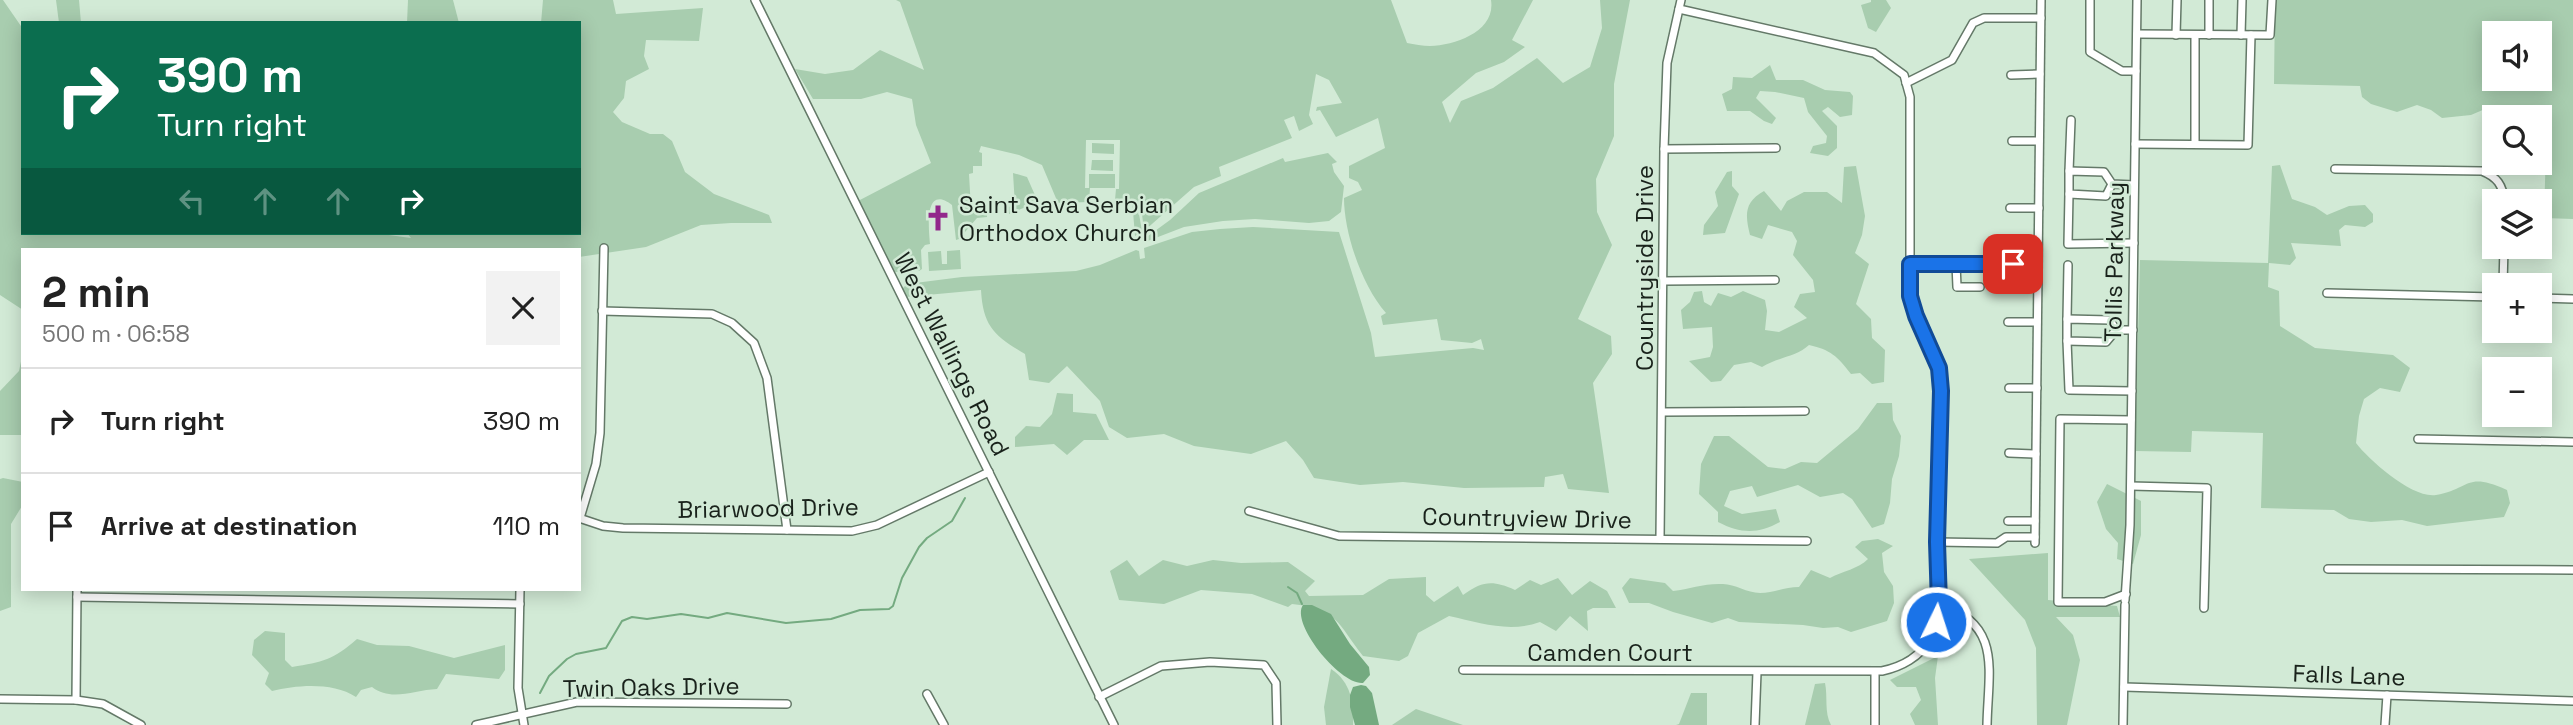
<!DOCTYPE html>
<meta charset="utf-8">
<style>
:root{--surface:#fff;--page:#f2f2f2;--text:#222;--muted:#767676;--line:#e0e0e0}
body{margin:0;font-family:"Space Grotesk",sans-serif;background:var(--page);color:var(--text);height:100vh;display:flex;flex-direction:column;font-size:26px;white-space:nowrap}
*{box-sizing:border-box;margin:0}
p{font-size:23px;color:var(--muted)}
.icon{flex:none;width:38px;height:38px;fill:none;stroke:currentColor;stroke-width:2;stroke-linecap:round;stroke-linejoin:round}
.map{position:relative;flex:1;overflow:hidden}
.details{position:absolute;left:21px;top:248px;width:560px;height:343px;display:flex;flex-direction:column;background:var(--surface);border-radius:0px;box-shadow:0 4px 18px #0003}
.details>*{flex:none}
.guide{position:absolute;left:21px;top:21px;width:560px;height:214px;border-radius:0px;box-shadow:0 4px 18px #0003;background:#0b6e4f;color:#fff;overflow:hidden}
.tools{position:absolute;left:2482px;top:21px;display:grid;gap:14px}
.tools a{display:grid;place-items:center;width:70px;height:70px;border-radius:0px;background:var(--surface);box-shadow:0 4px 18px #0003;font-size:35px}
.pin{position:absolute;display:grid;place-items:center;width:60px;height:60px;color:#fff;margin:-30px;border-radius:14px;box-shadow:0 4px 10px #0006}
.me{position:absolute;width:77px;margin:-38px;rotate:4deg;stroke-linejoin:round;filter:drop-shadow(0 0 5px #0008)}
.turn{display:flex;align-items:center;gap:24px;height:147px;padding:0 21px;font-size:32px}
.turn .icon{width:91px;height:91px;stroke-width:2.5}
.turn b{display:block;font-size:49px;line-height:60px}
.lanes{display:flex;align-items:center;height:66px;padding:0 21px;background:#0003;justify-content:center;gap:35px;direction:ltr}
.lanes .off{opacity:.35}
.round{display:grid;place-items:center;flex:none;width:74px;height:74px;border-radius:0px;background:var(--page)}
.overview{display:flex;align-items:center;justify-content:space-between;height:119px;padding:0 21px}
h1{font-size:42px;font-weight:700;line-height:52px}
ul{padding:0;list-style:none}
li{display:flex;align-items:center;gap:21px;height:105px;padding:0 21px;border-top:2px solid var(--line)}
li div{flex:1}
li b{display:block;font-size:26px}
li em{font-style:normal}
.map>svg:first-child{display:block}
.green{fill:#a8cdaf;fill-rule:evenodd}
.water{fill:#74aa80}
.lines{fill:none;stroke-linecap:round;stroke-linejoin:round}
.stream{stroke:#74aa80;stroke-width:2}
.minor-casing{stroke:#647968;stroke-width:10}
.minor{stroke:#fff;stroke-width:7}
.route-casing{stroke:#114b97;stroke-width:18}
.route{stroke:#1a73e8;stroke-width:12}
.labels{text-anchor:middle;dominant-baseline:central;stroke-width:5;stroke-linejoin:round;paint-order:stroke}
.poi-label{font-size:24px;fill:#19221b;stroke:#d2ead6;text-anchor:start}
.street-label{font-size:24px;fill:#19221b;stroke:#d2ead6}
</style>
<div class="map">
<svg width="2573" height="725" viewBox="0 0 2573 725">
<rect width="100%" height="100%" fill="#d2ead6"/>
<g class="green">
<path d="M0,0H3L23,29V233H374L411,238L407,233H579V23H541L543,0H613L616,14L703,8L699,41L646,40L644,56L649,69L626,81L624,98L613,112L622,122L650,134H663L672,141L685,172L714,194L769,215L772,223H731L701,225L646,247L579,257V250H23V310L0,295Z"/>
<path d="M56,0H79L81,23H59Z"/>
<path d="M408,0H453L459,23H407Z"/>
<path d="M896,0H1391L1407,43C1414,44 1423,46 1430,46C1456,45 1496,31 1491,0H1533L1512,40L1525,47L1504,62L1476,73L1442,102L1450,123L1461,101L1493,88L1537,58L1563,83L1590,67L1602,28L1600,0H1630L1614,84V136L1596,179L1597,212L1612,245L1578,319L1611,336L1612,354L1593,383L1609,493L1568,489L1563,474L1545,477L1544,487L1464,488L1403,482L1360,485L1314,478L1303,460L1286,441L1251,454L1194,446L1164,434L1127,438L1109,427L1100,401L1067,366L1049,383L1029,380L1025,354C995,336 983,327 981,290L905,297L902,289L907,284L962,277L1076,271L1100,265L1136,250L1139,251L1140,259L1145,258L1144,248L1192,232L1220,229L1253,227L1339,232L1371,333L1375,357L1473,348L1484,350L1481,339L1472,343L1441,340L1437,319L1383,325L1381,316L1386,313C1362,286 1344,233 1344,198L1362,190L1358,182L1349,178V166L1385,148L1378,118L1336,137L1320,110L1316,111L1317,107L1342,103L1329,80L1316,74L1309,115L1313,124L1299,131L1294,116L1284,120L1292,138L1219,167L1221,176L1194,187L1144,231L1142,214H1139L1142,231L1135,236L1132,199L1115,200L1116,189H1119L1120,140H1086L1085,188H1089V174H1115V188H1090L1089,202L1058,203L1042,165L1019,155L981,146L979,152L982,153V166H973V173L969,174L971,209H987V217L977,218L959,239L956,240L952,205C923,183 929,231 930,244L925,245L921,250L922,269L919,271L894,272L858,201L931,163L916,125L912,99L887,92L861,99H813L795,69L825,74L853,70L880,50L924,70L900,2Z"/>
<path d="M1871,0H1886L1891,8L1876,32L1868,28L1861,5L1871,2Z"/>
<path d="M2275,0H2573V219L2544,218L2546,146L2539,139V117H2509L2485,109L2471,115L2442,118L2431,110L2417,105L2397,112L2371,104L2362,97L2360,86L2274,84ZM2494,33H2539V79H2494Z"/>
<path d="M1770,65L1776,80H1803L1825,90L1850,92L1853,96L1852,115L1840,117L1828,107L1822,111L1837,126V148L1828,156L1810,153L1813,146L1826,143L1827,136L1808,112L1804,98L1775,92L1760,91L1756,98L1776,118L1772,124L1764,121L1750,111H1727L1722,94L1732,89L1733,77L1752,78Z"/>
<path d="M1092,143L1114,144V154L1092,153Z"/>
<path d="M1328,153L1337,162L1332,164L1334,172L1344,186L1341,212L1329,221L1309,223L1255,219L1223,221L1184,227L1145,242L1144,239L1170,220L1199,193L1283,158L1285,162Z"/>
<path d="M1092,160H1113V171L1091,170Z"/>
<path d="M2280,165L2292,199L2315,207L2327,215L2349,206L2365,205L2373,214V222L2365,227L2345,225L2339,230L2341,246L2291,243L2296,258L2290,265L2269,263L2268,287L2279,291L2280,326L2315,348L2393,355L2410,368L2400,392L2380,388L2364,399L2359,416L2356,443C2369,460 2413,499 2436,495C2471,489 2465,471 2507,490L2510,503L2504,517L2427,526L2402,520L2371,522L2349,519L2334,510L2261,508L2263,433L2192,431L2191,452L2135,451L2140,260L2268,263L2272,166Z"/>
<path d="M1856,166L1865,216L1862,235L1855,253L1869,264L1856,304L1871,319L1872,338L1885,350L1884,382L1872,384L1860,373L1851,374C1837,356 1831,350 1809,345C1796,357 1778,357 1762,367L1751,362L1734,365L1721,381L1711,382L1689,361L1710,357L1713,347L1712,327L1683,329L1681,310L1690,302L1694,292L1702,291L1704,302L1711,306L1718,293L1731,297L1743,291L1765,300L1767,311L1765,330L1779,332L1807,318L1794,307L1800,294L1815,292L1813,280L1793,255L1797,241L1792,232L1768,225L1762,239L1750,235C1745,215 1744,202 1764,191L1781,211L1787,201L1804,192H1827L1842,203L1844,167Z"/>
<path d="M1732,171V186L1739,194L1725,233L1703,235L1704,225L1718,206L1715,192L1727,172Z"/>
<path d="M1013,173L1027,177L1038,202L1009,214L1007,207L1015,206Z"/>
<path d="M960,250L961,269L929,271L928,252L941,251L942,264H947V251Z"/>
<path d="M23,352V435H0V391L19,371Z"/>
<path d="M1057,393L1073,394V412L1096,414L1109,440H1084L1067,455L1054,444L1015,447V437L1026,426L1040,427L1052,414Z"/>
<path d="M1877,403H1892L1893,420L1901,436L1899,456L1892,479L1890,503L1884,524L1872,528L1852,499L1843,493L1820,497L1798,485L1757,497L1752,486L1730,491L1724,506L1742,514L1776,509L1780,522C1758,534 1741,534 1718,522V512L1699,494L1701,464L1714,436H1729L1768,467L1785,469L1801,462L1817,463L1858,429Z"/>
<path d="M3,478L23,482L22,506L11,524V607L0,611V479Z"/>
<path d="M2107,484L2141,501V535L2133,564L2117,559L2118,543L2106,529L2097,502Z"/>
<path d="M1878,539L1893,546L1882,553L1884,572L1893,586L1894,603L1887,621L1851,632L1838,627L1823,628L1803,625L1739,622L1728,618L1712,623L1673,612L1649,603H1629L1622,588L1630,578L1665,583L1673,591C1690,589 1705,583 1723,584C1735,584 1747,593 1760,593C1773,593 1785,587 1799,587L1811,570L1830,578C1843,571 1858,569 1868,559L1855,547L1862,541Z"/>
<path d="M2048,553V600L2117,606L2120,617H2056L2073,635L2080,660L2067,725H2037L2036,648L2025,620L1969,559Z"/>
<path d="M1127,560L1139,576L1163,560L1187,566L1213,560L1241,563L1288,562L1315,581L1305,591L1309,596L1363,595L1389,579L1426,577V595L1434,602L1458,586L1463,595C1483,581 1492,580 1515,590L1530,580L1541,585L1558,578L1572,595L1590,581L1607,591L1616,608H1593L1587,611L1588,631L1570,616L1556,631L1540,622C1509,633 1481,623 1449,616L1418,633L1408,656L1399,661L1363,656C1338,624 1337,608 1292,604L1288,607L1252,594L1201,590L1164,604L1119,600L1110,571Z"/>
<path d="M265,631L285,633V660L292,667C323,662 333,660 357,639L377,645L409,646L454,658L505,645V670L499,679L446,674L437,689C414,690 391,702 372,687L361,690L356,697C333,682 297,685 272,691L265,684L269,673L252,655L254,640Z"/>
<path d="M1938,656L1935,678L1938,725H1915L1910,714L1921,700L1916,687H1897L1890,680Z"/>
<path d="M1331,669C1351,682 1354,703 1353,725H1326L1324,707Z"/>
<path d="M1825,683C1828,697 1824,712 1831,725H1805L1815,684Z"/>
<path d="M1691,693H1707V725H1676L1679,724Z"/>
<path d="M1416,709L1463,725H1392Z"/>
</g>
<g class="water">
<path d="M1303,605H1312L1331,614L1350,644L1369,667L1370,675L1363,683C1340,685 1290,623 1303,605Z"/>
<path d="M1361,685L1366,686L1372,693L1379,725H1355L1350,707V695L1353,687Z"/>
</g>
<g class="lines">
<g class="stream">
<path d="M1288,587L1297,593L1302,604"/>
<path d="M540,693L549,676L567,659L576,654L606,648L622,621L632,617L647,619L681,614L708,618L727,613L786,623L831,619L860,610L889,609L893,606L902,578L919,547L927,538L952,521L965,498"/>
</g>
<g class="minor-casing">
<g id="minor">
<path d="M755,0L1114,725"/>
<path d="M2090,0V52L2122,71H2136"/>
<path d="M2137,34L2270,35L2272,0"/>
<path d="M2176,35L2177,0"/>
<path d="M2195,35V144"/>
<path d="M2209,35V0"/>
<path d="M2241,35L2242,0"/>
<path d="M2011,75L2040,74"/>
<path d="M1906,83L1952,60L1973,23L1984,18H2041"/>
<path d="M2012,141H2039"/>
<path d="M2135,144L2248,145L2251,35"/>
<path d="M1664,149L1776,148"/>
<path d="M2335,169L2482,171C2497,177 2503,185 2504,201"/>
<path d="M2069,171L2071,120"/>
<path d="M2112,184L2106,196L2069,194V171L2104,172L2112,184L2134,185"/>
<path d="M2069,194L2068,244L2134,243"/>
<path d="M2010,208H2039"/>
<path d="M1910,264H2038"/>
<path d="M1956,264L1957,287H1980"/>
<path d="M1664,281L1775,280"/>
<path d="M2503,285L2504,247"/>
<path d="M2327,293L2494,297"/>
<path d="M2539,298L2573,299"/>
<path d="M602,311L712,314L732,323L754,343L767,378L787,530"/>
<path d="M2067,319L2068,265"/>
<path d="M2008,322H2037"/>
<path d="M2116,330L2106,342L2067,341V319L2110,320L2116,330H2133"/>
<path d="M2067,341L2069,390L2132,391"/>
<path d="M2009,388H2037"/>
<path d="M1662,412L1805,411"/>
<path d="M2418,439L2573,442"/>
<path d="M2009,453L2036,454"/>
<path d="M2131,486L2207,488L2204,608"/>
<path d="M1249,511L1339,536L1807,541"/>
<path d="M579,518L603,526L623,528L852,531L877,525L989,472"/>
<path d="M580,518L596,464L600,433L604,248"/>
<path d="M2008,521H2035"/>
<path d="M1660,539L1664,149L1667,63L1681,0"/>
<path d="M1937,542L1997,543L2006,537H2035"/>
<path d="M2035,543L2041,0"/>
<path d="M2328,569L2573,570"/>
<path d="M520,590L518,688L524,725"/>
<path d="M2126,594L2105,602H2058L2060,419L2131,420"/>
<path d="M77,597L520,604"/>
<path d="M2125,600L2130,525L2137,0"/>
<path d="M1939,604C2003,624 1988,671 1987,725"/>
<path d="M1463,670L1882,671C1901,667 1920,657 1930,639C1946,611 1937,573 1937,543C1937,492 1941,441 1941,391L1939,368L1910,296V97L1904,75L1874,53L1679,9"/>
<path d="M2124,687L2573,701"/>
<path d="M927,694L944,725"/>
<path d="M1099,697L1161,666L1210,662L1264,665L1276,683L1277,725"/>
<path d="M0,699L76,700L103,704L141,725"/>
<path d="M76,700L77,590"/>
<path d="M476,725L577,702L787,704"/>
<path d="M1755,725L1757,672"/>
<path d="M1875,725V672"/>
<path d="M2123,725L2125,605"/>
<path d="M2385,725L2387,695"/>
</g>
</g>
<use href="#minor" class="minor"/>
</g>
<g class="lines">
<g class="route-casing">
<path id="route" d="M1936,622L1939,604L1937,542L1941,391L1939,368L1916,316L1910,296V264H2013"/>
</g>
<use href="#route" class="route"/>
</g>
<defs>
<g id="church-bare" transform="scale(2.1)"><path d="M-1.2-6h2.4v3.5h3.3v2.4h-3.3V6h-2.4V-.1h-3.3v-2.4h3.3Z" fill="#92288b" stroke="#d2ead6" stroke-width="2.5" paint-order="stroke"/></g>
</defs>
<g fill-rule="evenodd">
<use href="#church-bare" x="938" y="218"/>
</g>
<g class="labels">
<g class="poi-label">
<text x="959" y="204">Saint Sava Serbian<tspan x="959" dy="28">Orthodox Church</tspan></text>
</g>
<g class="street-label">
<text transform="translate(2114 262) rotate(-89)">Tollis Parkway</text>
<text transform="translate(1644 268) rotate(-90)">Countryside Drive</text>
<text transform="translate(952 354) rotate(63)">West Wallings Road</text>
<text transform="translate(768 508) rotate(-1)">Briarwood Drive</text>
<text transform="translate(1527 518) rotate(1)">Countryview Drive</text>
<text x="1610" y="652">Camden Court</text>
<text transform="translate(2349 675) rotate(2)">Falls Lane</text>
<text transform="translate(651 687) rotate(-1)">Twin Oaks Drive</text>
</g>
</g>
</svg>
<div class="tools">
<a><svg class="icon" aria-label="sound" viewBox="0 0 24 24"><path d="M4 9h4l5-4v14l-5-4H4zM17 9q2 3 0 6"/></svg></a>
<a><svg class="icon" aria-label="search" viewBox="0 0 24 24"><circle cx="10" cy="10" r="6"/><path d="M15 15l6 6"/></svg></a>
<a><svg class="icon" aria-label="layers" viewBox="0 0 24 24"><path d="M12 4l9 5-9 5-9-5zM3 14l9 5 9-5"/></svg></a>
<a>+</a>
<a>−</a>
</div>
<div class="pin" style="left:2013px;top:264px;background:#d93025"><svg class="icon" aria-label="arrive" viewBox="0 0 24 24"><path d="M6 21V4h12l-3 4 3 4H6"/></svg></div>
<svg class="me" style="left:1936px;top:622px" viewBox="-20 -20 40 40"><circle r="17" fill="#1a73e8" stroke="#fff" stroke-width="3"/><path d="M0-11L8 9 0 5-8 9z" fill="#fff"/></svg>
<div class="guide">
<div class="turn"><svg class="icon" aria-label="right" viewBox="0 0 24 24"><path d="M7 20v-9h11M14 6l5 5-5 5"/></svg><div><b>390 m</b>Turn right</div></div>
<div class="lanes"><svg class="icon off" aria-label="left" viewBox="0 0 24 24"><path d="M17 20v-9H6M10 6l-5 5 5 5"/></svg><svg class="icon off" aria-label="ahead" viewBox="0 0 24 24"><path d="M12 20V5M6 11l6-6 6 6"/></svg><svg class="icon off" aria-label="ahead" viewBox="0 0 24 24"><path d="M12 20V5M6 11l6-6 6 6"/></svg><svg class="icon" aria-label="right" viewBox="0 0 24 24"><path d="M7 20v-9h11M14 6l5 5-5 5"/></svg></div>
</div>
<section class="details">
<div class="overview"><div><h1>2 min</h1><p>500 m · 06:58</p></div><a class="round"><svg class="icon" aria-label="close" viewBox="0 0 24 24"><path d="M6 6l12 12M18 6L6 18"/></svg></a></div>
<ul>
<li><svg class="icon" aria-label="right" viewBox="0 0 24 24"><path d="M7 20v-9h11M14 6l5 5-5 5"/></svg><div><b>Turn right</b></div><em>390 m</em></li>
<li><svg class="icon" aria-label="arrive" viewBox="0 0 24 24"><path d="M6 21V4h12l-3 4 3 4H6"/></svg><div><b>Arrive at destination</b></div><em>110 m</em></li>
</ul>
</section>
</div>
